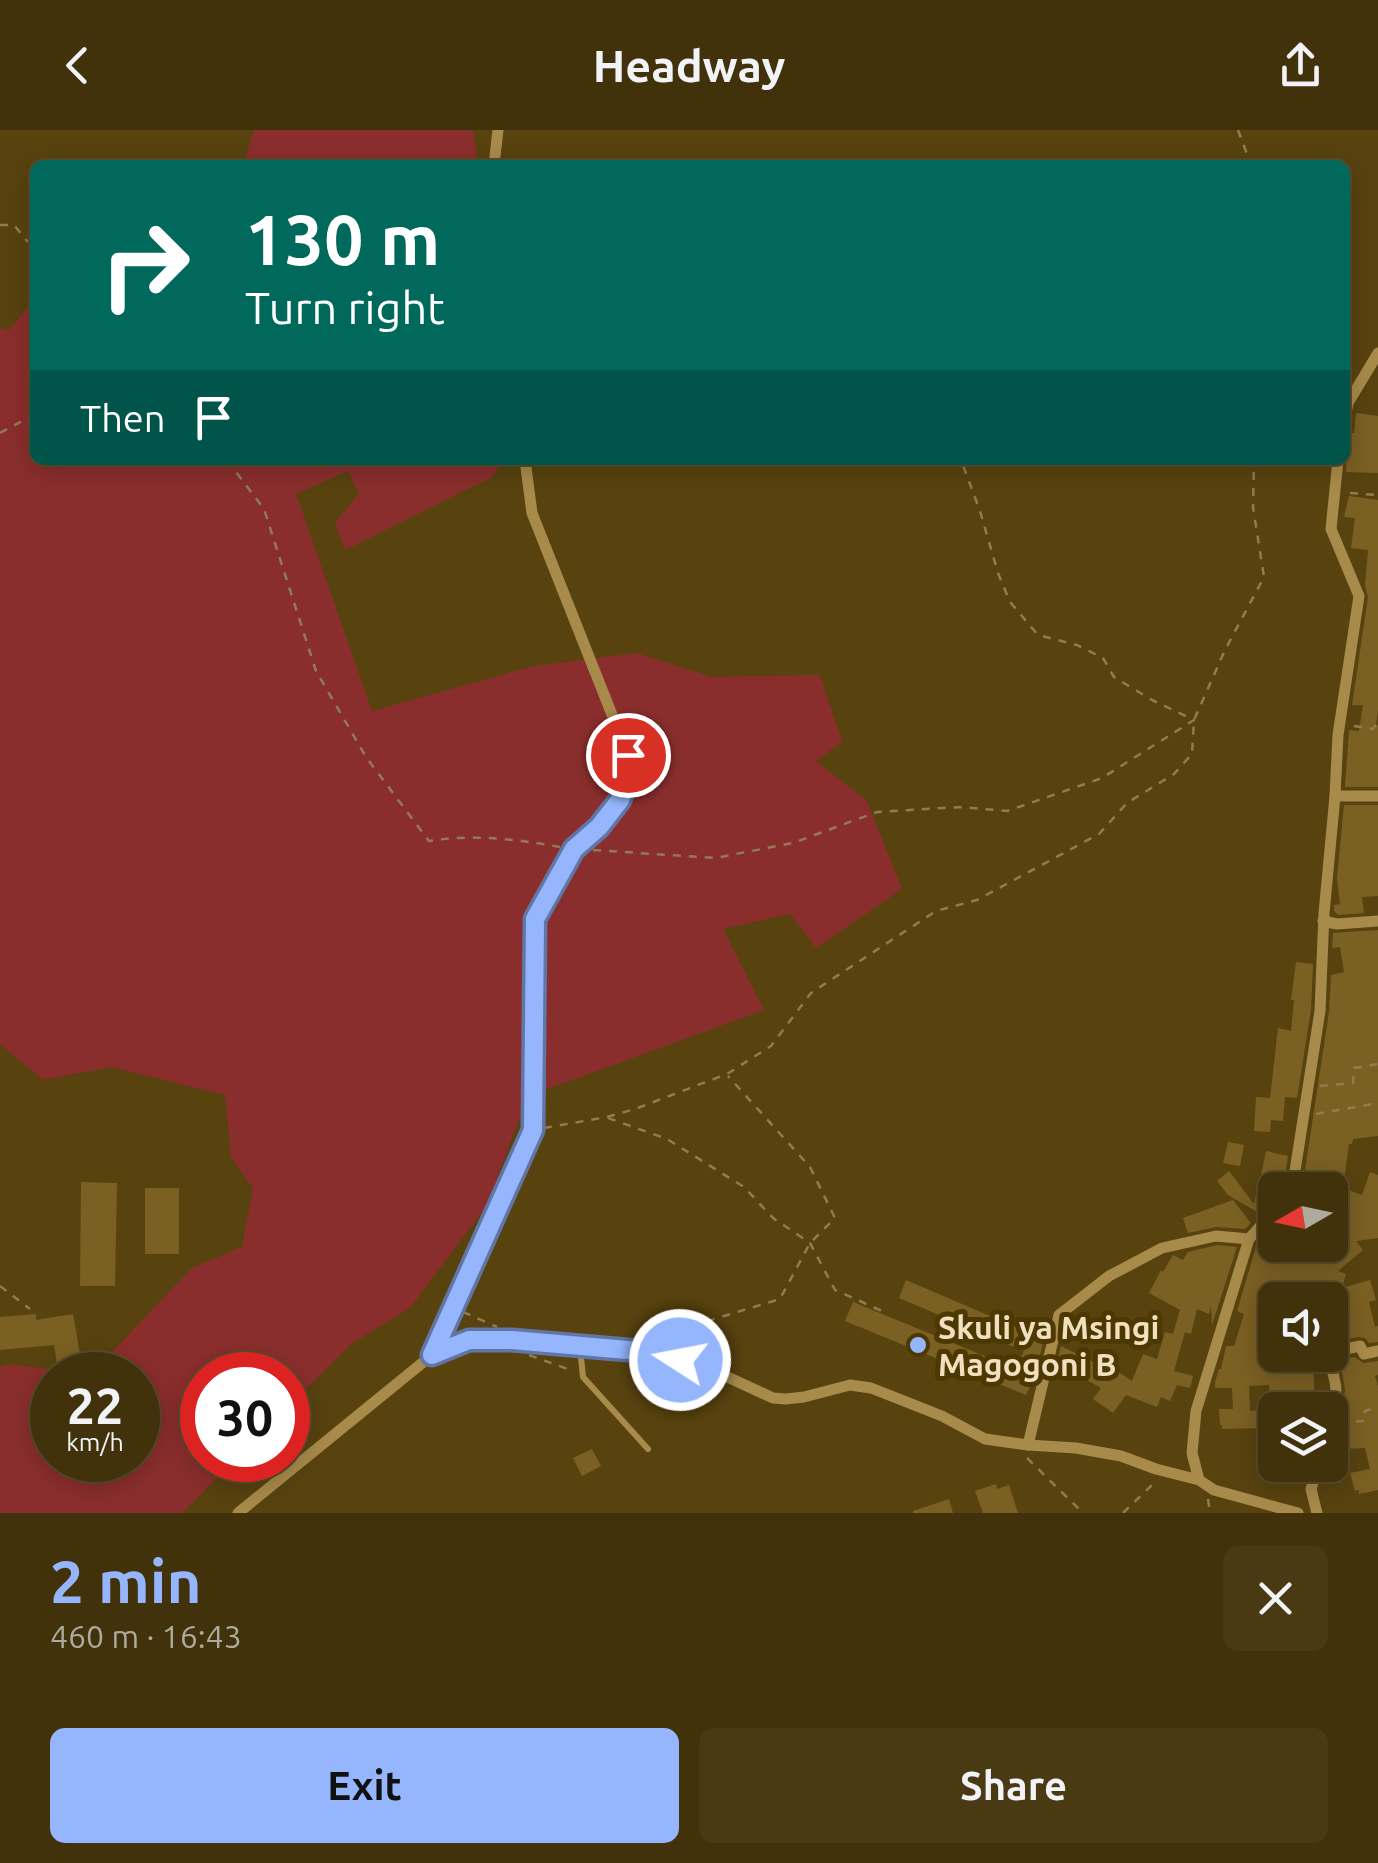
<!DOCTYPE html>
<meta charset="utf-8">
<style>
:root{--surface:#42320b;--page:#493a14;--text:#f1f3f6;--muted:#aeaa9d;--line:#5a4d2c;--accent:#95b6fd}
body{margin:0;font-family:Ubuntu,sans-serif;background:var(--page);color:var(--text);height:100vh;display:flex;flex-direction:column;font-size:38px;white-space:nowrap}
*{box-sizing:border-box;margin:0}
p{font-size:32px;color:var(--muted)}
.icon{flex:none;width:55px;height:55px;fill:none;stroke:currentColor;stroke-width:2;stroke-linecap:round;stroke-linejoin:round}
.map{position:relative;height:1383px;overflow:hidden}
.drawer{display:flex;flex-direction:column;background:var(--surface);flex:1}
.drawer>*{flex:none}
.banner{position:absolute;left:30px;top:30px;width:1320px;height:305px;border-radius:15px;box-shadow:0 5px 25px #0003,0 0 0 2px var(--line);background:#00695c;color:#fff;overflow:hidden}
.needle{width:65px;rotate:261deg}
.controls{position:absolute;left:1258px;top:1042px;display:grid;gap:20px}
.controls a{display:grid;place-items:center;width:90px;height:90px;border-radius:15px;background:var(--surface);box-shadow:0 5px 25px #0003,0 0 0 2px var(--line);font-size:50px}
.speed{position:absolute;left:30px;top:1222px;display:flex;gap:20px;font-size:50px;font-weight:700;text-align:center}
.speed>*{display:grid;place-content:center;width:130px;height:130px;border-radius:50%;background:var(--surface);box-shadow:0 5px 25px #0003,0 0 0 2px var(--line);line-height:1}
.speed small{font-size:25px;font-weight:400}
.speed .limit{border:15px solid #d22;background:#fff;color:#111}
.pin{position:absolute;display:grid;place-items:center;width:85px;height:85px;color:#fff;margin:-42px;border:5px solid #fff;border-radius:50%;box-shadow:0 2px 10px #0007}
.me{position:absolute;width:110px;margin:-55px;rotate:281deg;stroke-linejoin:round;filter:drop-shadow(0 0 8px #0008)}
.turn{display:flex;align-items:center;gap:35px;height:210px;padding:0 50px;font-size:45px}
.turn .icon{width:130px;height:130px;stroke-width:2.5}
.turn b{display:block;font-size:70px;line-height:85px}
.then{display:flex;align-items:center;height:95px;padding:0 50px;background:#0003;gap:20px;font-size:38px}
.round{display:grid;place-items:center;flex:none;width:105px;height:105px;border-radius:15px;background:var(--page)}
.head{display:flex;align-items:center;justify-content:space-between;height:170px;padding:0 50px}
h1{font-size:60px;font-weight:600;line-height:75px;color:var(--accent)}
.primary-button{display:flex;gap:20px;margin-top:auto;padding:20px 50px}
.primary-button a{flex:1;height:115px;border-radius:15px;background:var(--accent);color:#111;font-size:40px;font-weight:600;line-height:115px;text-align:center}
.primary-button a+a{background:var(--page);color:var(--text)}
header{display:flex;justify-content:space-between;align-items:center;height:130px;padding:0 50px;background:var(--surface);font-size:45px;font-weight:600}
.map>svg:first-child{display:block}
.green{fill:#8a2e2d;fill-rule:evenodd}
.building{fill:#7b6023;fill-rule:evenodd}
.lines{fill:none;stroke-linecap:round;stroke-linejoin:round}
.path{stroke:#907c50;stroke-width:2.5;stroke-dasharray:8 8;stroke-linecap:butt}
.lane{stroke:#a88a4a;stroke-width:6}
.street{stroke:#a88a4a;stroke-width:11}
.route-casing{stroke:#6176a4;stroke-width:25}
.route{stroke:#95b6fd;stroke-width:18}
.poi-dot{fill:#95b6fd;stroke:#4d3801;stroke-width:4}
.labels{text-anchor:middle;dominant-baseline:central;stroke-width:10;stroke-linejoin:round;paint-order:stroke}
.poi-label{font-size:32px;font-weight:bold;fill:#f0e0c0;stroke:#4d3801;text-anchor:start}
</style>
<header><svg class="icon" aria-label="back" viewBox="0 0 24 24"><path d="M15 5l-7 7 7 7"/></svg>Headway<svg class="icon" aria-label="share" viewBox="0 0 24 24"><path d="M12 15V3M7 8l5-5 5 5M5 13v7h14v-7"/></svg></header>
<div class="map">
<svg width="1378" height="1383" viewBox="0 0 1378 1383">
<rect width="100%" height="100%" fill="#58430f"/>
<g class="green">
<path d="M254,0H473L478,35H243Z"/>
<path d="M35,169V330H505L492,347L345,420L335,393L359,363L348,341L296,364L372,581L534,536L637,523L711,547L820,545L842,612L816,631L867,671L902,759L816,818L790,784L723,799L764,880L528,966L486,1077L410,1178L351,1214L288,1277V1245H202V1330H235L182,1383H0V1237L8,1234L91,1244L192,1138L242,1117L253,1058L231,1027L225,965L111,937L43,950L0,914V198L9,200ZM52,1245H138V1330H52Z"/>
</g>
<g class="building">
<path d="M1356,283L1378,286V343L1346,342L1348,303H1354Z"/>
<path d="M1349,366L1378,370V580L1376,595H1378V657H1345L1349,600L1359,601L1363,575H1352L1368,467L1365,455L1368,420L1351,418L1355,388L1344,387Z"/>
<path d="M1344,675H1378V766L1362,767L1364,783L1338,785L1334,781V775L1340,774L1337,748Z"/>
<path d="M1378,800V1006L1353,1009L1352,1014H1349L1343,1058L1362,1065L1370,1042L1378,1045V1108L1356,1111L1363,1120L1338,1141L1346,1144L1342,1158L1370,1150L1376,1170L1369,1172L1375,1197L1378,1196V1212L1369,1213L1365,1208L1359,1207L1330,1212V1170H1275V1225H1313L1315,1280H1275V1329H1264L1263,1298L1222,1299V1295H1220L1219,1279H1233L1232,1258H1215V1252L1219,1239H1221L1226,1216H1234L1244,1184L1237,1181L1256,1117L1277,1124L1280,1115H1330V1060H1302L1329,882L1331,845L1344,842L1340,817L1332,818L1333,803ZM1269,1255L1271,1279L1250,1281L1249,1256Z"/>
<path d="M1296,832L1313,834L1311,880L1297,968L1285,967L1283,991L1271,990L1270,1002L1254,1001L1256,967L1270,968L1278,898L1291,901L1294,870H1291Z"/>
<path d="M1228,1012L1244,1015L1240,1036L1223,1033Z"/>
<path d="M1266,1021L1288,1026L1283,1060H1275V1071L1269,1073L1259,1083L1228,1065L1217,1051L1229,1041L1254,1074L1257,1061L1270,1046L1261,1045Z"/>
<path d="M81,1052L117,1053L115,1156H80Z"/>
<rect x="145" y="1058" width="34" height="66"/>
<path d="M1233,1070L1251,1093L1245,1099L1216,1097L1188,1103L1183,1088Z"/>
<path d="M1217,1115L1237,1117L1212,1195L1211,1177L1209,1184L1197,1179L1191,1204L1185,1202L1174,1241L1193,1246L1190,1258L1177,1255L1170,1271L1161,1267L1157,1277L1126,1265L1113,1283L1093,1269L1101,1258L1057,1233L1061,1216L1109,1240L1111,1237L1132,1251L1143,1224L1157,1229L1165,1202L1173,1204L1180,1180L1149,1163L1161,1140L1163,1142L1173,1125L1183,1130L1188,1122Z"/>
<path d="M906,1150L1044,1209L1035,1245L1026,1265L845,1191L853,1172L1016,1239L1024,1221L899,1168Z"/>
<path d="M36,1184V1190L73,1184L81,1230L57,1234L54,1215L0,1220V1187Z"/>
<path d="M1355,1227L1363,1233L1378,1231V1245L1375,1246L1378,1256V1360L1359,1364V1360L1355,1361L1350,1343L1370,1339L1365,1318L1340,1319L1341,1331L1331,1330L1330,1323V1296L1344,1295L1342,1278L1345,1260L1340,1229Z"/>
<path d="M592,1319L601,1336L582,1346L573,1328Z"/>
<path d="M996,1354L997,1359L1009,1355L1018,1383H983L975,1361Z"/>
<path d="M949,1369L953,1383H913V1381Z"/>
</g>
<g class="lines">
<g class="path">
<path d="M1238,0L1251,35"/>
<path d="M0,95H14L27,111L35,114"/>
<path d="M0,303L35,284"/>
<path d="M227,330L264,379L316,541L366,627L429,711C473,704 516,709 560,717"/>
<path d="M1350,363L1378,365"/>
<path d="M1354,596L1373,599L1378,592"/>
<path d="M593,720L715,728L793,713L877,682L960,677L1007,681L1102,648L1194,590L1152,570L1114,547L1103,528L1077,515L1038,505L1010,472L998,443L980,381L961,330"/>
<path d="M1320,956L1353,953L1354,938L1378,934"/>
<path d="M1316,984L1378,973"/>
<path d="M608,988L667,1009L744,1057L773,1088L810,1113L835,1160L882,1181"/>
<path d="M544,998L607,987L635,979L727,944L771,916L811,863L936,781L977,770L1099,704L1127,673L1174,644L1192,624L1194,590L1225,520L1264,447L1253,377L1254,330"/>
<path d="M0,1156L30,1179"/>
<path d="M463,1182L497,1197"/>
<path d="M665,1214L701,1193L780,1169L810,1113L835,1088L810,1037L728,946"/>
<path d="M529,1225L573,1241"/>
<path d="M1341,1289L1345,1292L1364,1291L1365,1281L1378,1277"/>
<path d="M1027,1328L1083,1383"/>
<path d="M1208,1369L1210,1383"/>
<path d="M1123,1383L1152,1355L1153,1350"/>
</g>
<path class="lane" d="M580,1217L583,1247L648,1319"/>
<g class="street">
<path d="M494,35L498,0"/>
<path d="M1345,288L1348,273L1378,223"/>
<path d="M1335,666H1378"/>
<path d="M1323,791L1337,794L1378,791"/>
<path d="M1292,1060L1320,881L1324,783L1335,666L1338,605L1359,466L1331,399L1338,330"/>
<path d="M1330,1222L1360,1216L1364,1224L1378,1221"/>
<path d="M432,1225L469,1210H512L651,1223L708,1238L773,1268L786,1269L804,1267L850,1255L871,1258L942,1286L985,1309L1028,1315L1076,1318L1121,1326L1156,1339L1199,1350L1214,1360L1298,1383"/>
<path d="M1328,1225C1333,1246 1342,1262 1330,1282"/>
<path d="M1028,1315L1059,1185L1109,1146L1162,1118L1216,1106L1249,1109L1275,1080"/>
<path d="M1199,1350L1192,1323L1196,1281L1249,1109"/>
<path d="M238,1383L432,1225L533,1000L532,850L535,789L573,719L599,697L620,670L627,651L628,625L532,383L525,330"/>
<path d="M1317,1383L1311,1359L1319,1335"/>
</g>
</g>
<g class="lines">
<g class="route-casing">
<path id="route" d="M628,625L627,651L620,670L599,697L574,719L535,789L533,1000L432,1225L469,1210H512L651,1222L680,1230"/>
</g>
<use href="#route" class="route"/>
</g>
<circle class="poi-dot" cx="918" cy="1215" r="10"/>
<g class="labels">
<g class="poi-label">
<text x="938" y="1197">Skuli ya Msingi<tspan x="938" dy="37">Magogoni B</tspan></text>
</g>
</g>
</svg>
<div class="controls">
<a><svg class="needle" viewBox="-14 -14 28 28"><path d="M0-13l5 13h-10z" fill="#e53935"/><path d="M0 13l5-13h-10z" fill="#aeaa9d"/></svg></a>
<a><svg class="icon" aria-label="sound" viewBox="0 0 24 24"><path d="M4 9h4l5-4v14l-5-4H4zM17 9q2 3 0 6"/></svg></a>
<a><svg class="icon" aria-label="layers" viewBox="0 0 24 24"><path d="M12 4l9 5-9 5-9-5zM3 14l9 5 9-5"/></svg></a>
</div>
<div class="speed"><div>22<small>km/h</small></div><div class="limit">30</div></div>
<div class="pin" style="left:628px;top:625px;background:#d93025"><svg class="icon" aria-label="arrive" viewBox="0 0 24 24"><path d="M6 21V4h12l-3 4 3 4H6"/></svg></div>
<svg class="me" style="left:680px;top:1230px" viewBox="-20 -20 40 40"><circle r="17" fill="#95b6fd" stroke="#fff" stroke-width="3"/><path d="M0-11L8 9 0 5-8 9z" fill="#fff"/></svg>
<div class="banner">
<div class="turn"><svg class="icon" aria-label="right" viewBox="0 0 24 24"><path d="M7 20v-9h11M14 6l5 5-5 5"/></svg><div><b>130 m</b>Turn right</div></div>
<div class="then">Then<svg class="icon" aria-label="arrive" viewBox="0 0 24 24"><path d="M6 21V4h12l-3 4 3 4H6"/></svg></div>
</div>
</div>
<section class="drawer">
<div class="head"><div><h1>2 min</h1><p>460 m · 16:43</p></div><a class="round"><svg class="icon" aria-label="close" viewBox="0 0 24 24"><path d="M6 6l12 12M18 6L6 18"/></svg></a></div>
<div class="primary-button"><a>Exit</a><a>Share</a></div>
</section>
